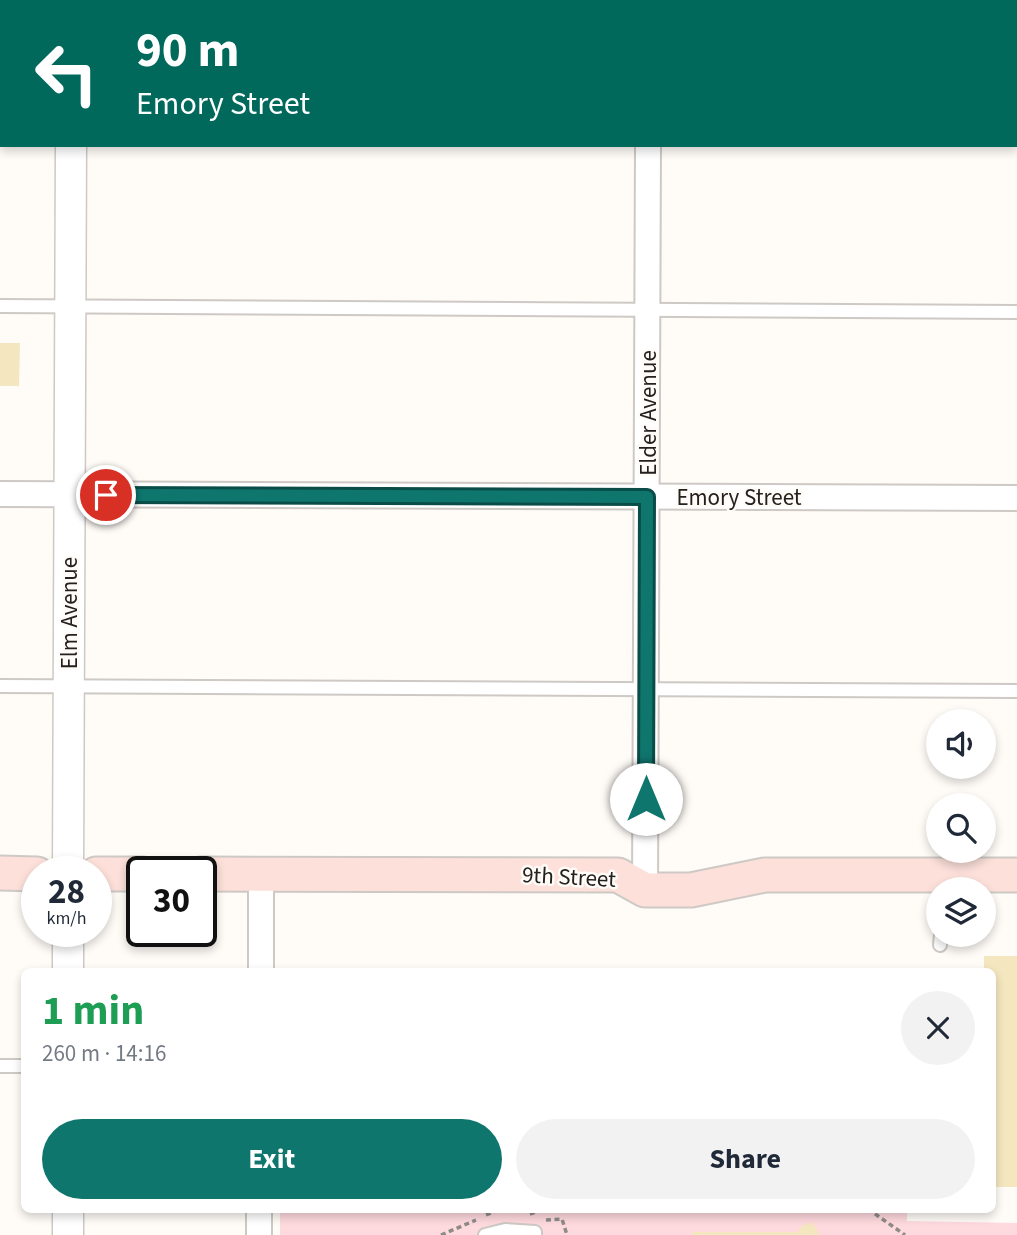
<!DOCTYPE html>
<meta charset="utf-8">
<style>
:root{--surface:#fff;--page:#f2f2f3;--text:#1f2937;--muted:#747a83;--accent:#0f766e}
body{margin:0;font-family:"Source Sans 3",sans-serif;background:var(--page);color:var(--text);height:100vh;display:flex;flex-direction:column;font-size:26px;white-space:nowrap}
*{box-sizing:border-box;margin:0}
p{font-size:23px;color:var(--muted)}
.icon{flex:none;width:38px;height:38px;fill:none;stroke:currentColor;stroke-width:2;stroke-linecap:round;stroke-linejoin:round}
.map{position:relative;flex:1;overflow:hidden}
.drawer{position:absolute;left:21px;top:968px;width:975px;height:245px;display:flex;flex-direction:column;background:var(--surface);border-radius:10px;box-shadow:0 4px 10px #0003}
.drawer>*{flex:none}
.top-card{position:absolute;left:0px;top:0px;width:1018px;height:147px;box-shadow:0 4px 10px #0003;background:#00695c;color:#fff;overflow:hidden}
.controls{position:absolute;left:926px;top:709px;display:grid;gap:14px}
.controls a{display:grid;place-items:center;width:70px;height:70px;border-radius:50%;background:var(--surface);box-shadow:0 4px 10px #0003;font-size:35px}
.speed{position:absolute;left:21px;top:856px;display:flex;gap:14px;font-size:35px;font-weight:700;text-align:center}
.speed>*{display:grid;place-content:center;width:91px;height:91px;border-radius:50%;background:var(--surface);box-shadow:0 4px 10px #0003;line-height:1}
.speed small{font-size:18px;font-weight:400}
.speed .limit{border:4px solid #111;border-radius:10px;background:#fff;color:#111}
.pin{position:absolute;display:grid;place-items:center;width:60px;height:60px;color:#fff;margin:-30px;border:4px solid #fff;border-radius:50%;box-shadow:0 2px 7px #0007}
.me{position:absolute;width:77px;margin:-38px;rotate:0deg;stroke-linejoin:round;filter:drop-shadow(0 0 5px #0008)}
.turn{display:flex;align-items:center;gap:24px;height:147px;padding:0 21px;font-size:32px}
.turn .icon{width:91px;height:91px;stroke-width:2.5}
.turn b{display:block;font-size:49px;line-height:60px}
.round{display:grid;place-items:center;flex:none;width:74px;height:74px;border-radius:37px;background:var(--page)}
.headline{display:flex;align-items:center;justify-content:space-between;height:119px;padding:0 21px}
h1{font-size:42px;font-weight:700;line-height:52px;color:#1e9e55}
.action{display:flex;gap:14px;margin-top:auto;padding:14px 21px}
.action a{flex:1;height:80px;border-radius:42px;background:var(--accent);color:#fff;font-size:28px;font-weight:700;line-height:80px;text-align:center}
.action a+a{background:var(--page);color:var(--text)}
.map>svg:first-child{display:block}
.green{fill:#fed9de}
.building{fill:#f4e6bf}
.lines{fill:none;stroke-linecap:round;stroke-linejoin:round}
.service-casing{stroke:#cec9c5;stroke-width:16}
.minor-casing{stroke:#cec9c5;stroke-width:28}
.tertiary-casing{stroke:#cec9c5;stroke-width:33}
.secondary-casing{stroke:#cec9c5;stroke-width:37}
.path{stroke:#8e8b88;stroke-width:3.5;stroke-dasharray:5 3.5;stroke-linecap:butt}
.service{stroke:#fff;stroke-width:12}
.minor{stroke:#fff;stroke-width:24}
.tertiary{stroke:#fff;stroke-width:30}
.secondary{stroke:#fce0d9;stroke-width:33}
.route-casing{stroke:#0a4d48;stroke-width:18}
.route{stroke:#0f766e;stroke-width:12}
.labels{text-anchor:middle;dominant-baseline:central;stroke-width:5;stroke-linejoin:round;paint-order:stroke}
.street-label{font-size:23px;fill:#23211f;stroke:#fffbf7}
</style>
<div class="map">
<svg width="1017" height="1235" viewBox="0 0 1017 1235">
<rect width="100%" height="100%" fill="#fffbf7"/>
<path class="green" d="M280,1209H907V1221L1017,1223V1235H280Z"/>
<g class="building">
<path d="M0,343H20L19,386H0Z"/>
<path d="M984,956H1017V1187H992V971H984Z"/>
<path d="M812,1222L820,1235H692V1232H798L802,1226Z"/>
</g>
<g class="lines">
<g class="service-casing">
<g id="service">
<path d="M0,306L1017,312"/>
<path d="M0,686L1017,691"/>
<path d="M940,945L941,934"/>
<path d="M0,1066H24"/>
<path d="M485,1235L505,1230L535,1232V1235"/>
</g>
</g>
<g class="minor-casing">
<g id="minor">
<path d="M649,2V0"/>
<path d="M0,118H2"/>
<path d="M0,494L1017,498"/>
<path d="M645,890L648,145"/>
<path d="M261,971V874"/>
<path d="M259,1235V1209"/>
</g>
</g>
<g class="tertiary-casing">
<g id="tertiary">
<path d="M72,2V0"/>
<path d="M68,872L71,145"/>
<path d="M68,931V971"/>
<path d="M68,1209V1235"/>
</g>
</g>
<g class="secondary-casing">
<g id="secondary">
<path d="M0,873L37,874"/>
<path d="M96,874H142"/>
<path d="M201,874L618,875L645,890H691L765,875H1017"/>
</g>
</g>
<g class="path">
<path d="M868,1209L905,1235"/>
<path d="M530,1214L545,1209"/>
<path d="M486,1215L500,1209"/>
<path d="M546,1220L562,1219L567,1235"/>
<path d="M441,1235L476,1220"/>
</g>
<use href="#service" class="service"/>
<use href="#minor" class="minor"/>
<use href="#tertiary" class="tertiary"/>
<use href="#secondary" class="secondary"/>
</g>
<g class="lines">
<g class="route-casing">
<path id="route" d="M106,495L647,497L646,799"/>
</g>
<use href="#route" class="route"/>
</g>
<g class="labels">
<g class="street-label">
<text transform="translate(648 413) rotate(-90)">Elder Avenue</text>
<text x="739" y="497">Emory Street</text>
<text transform="translate(69 613) rotate(-90)">Elm Avenue</text>
<text transform="translate(569 877) rotate(3)">9th Street</text>
</g>
</g>
</svg>
<div class="controls">
<a><svg class="icon" aria-label="sound" viewBox="0 0 24 24"><path d="M4 9h4l5-4v14l-5-4H4zM17 9q2 3 0 6"/></svg></a>
<a><svg class="icon" aria-label="search" viewBox="0 0 24 24"><circle cx="10" cy="10" r="6"/><path d="M15 15l6 6"/></svg></a>
<a><svg class="icon" aria-label="layers" viewBox="0 0 24 24"><path d="M12 4l9 5-9 5-9-5zM3 14l9 5 9-5"/></svg></a>
</div>
<div class="speed"><div>28<small>km/h</small></div><div class="limit">30</div></div>
<div class="pin" style="left:106px;top:495px;background:#d93025"><svg class="icon" aria-label="arrive" viewBox="0 0 24 24"><path d="M6 21V4h12l-3 4 3 4H6"/></svg></div>
<svg class="me" style="left:646px;top:799px" viewBox="-20 -20 40 40"><circle r="19" fill="#fff"/><path d="M0-13L10 11 0 6-10 11z" fill="#0f766e"/></svg>
<div class="top-card">
<div class="turn"><svg class="icon" aria-label="left" viewBox="0 0 24 24"><path d="M17 20v-9H6M10 6l-5 5 5 5"/></svg><div><b>90 m</b>Emory Street</div></div>
</div>
<section class="drawer">
<div class="headline"><div><h1>1 min</h1><p>260 m · 14:16</p></div><a class="round"><svg class="icon" aria-label="close" viewBox="0 0 24 24"><path d="M6 6l12 12M18 6L6 18"/></svg></a></div>
<div class="action"><a>Exit</a><a>Share</a></div>
</section>
</div>
